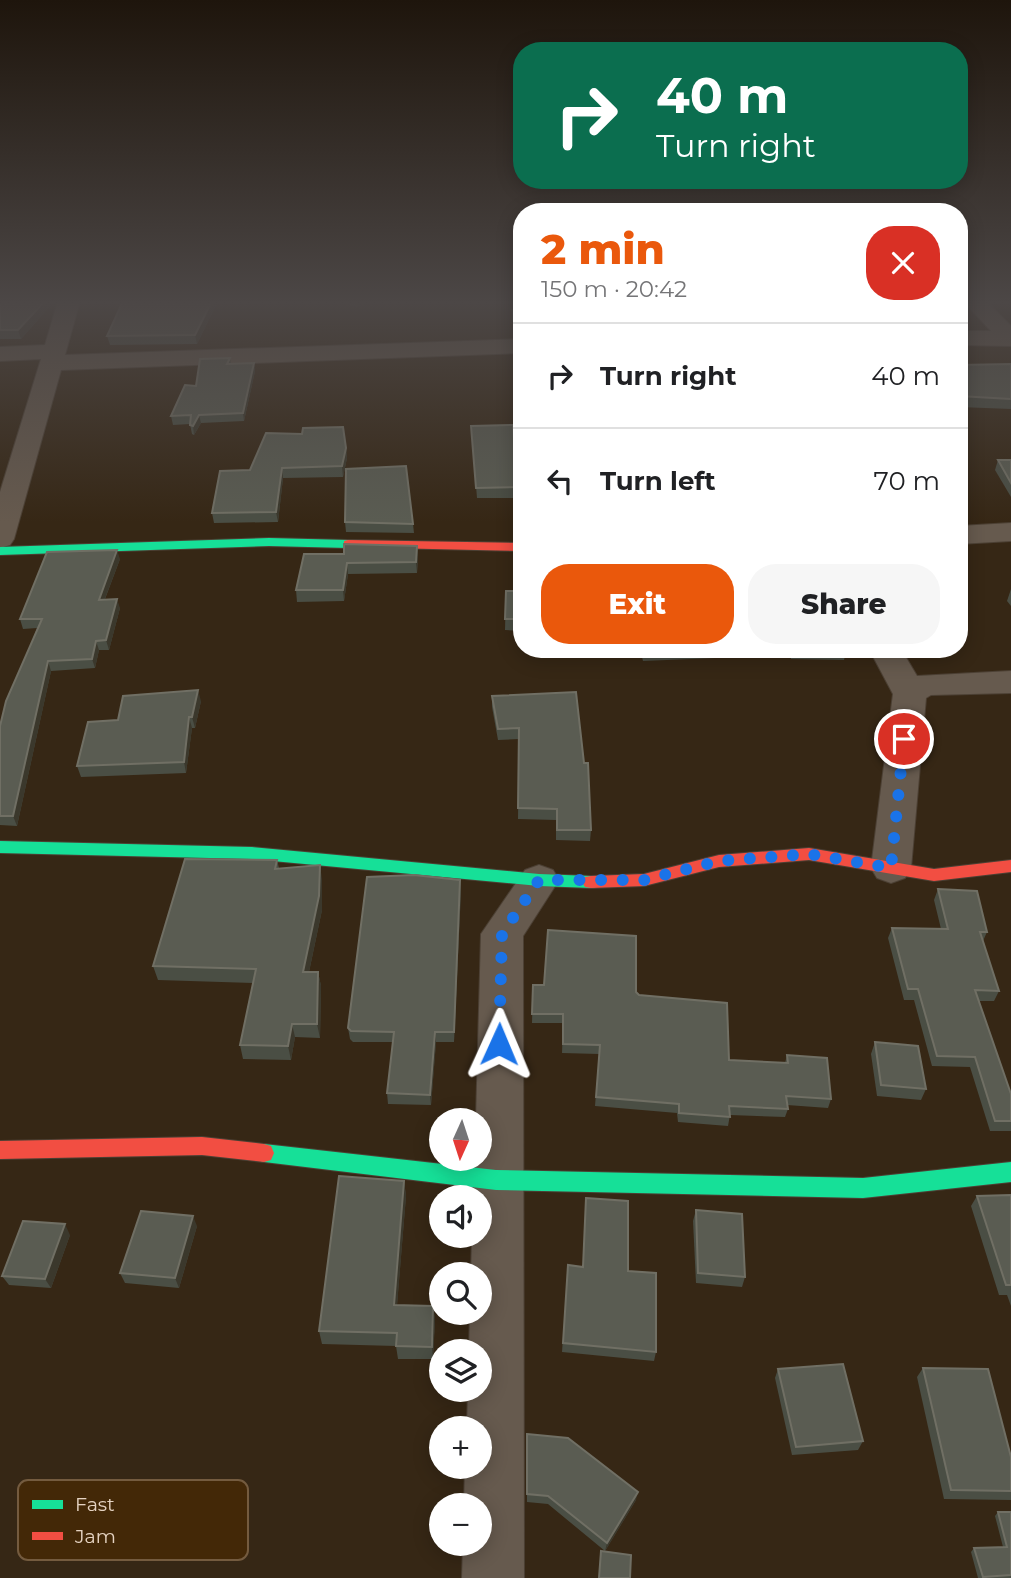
<!DOCTYPE html>
<meta charset="utf-8">
<style>
:root{--surface:#fff;--page:#f6f6f6;--text:#202124;--muted:#757577;--line:#e0e0e0;--accent:#ea580c}
body{margin:0;font-family:Montserrat,sans-serif;background:var(--page);color:var(--text);height:100vh;display:flex;flex-direction:column;font-size:26px;white-space:nowrap}
*{box-sizing:border-box;margin:0}
p{font-size:23px;color:var(--muted)}
.icon{flex:none;width:38px;height:38px;fill:none;stroke:currentColor;stroke-width:2;stroke-linecap:round;stroke-linejoin:round}
.map{position:relative;flex:1;overflow:hidden}
.side{position:absolute;left:513px;top:203px;width:455px;height:455px;display:flex;flex-direction:column;background:var(--surface);border-radius:28px;box-shadow:0 4px 18px #0003}
.side>*{flex:none}
.banner{position:absolute;left:513px;top:42px;width:455px;height:147px;border-radius:28px;box-shadow:0 4px 18px #0003;background:#0b6e4f;color:#fff;overflow:hidden}
.needle{width:46px;rotate:183deg}
.fabs{position:absolute;left:429px;top:1108px;display:grid;gap:14px}
.fabs a{display:grid;place-items:center;width:63px;height:63px;border-radius:50%;background:var(--surface);box-shadow:0 4px 18px #0003;font-size:35px}
.pin{position:absolute;display:grid;place-items:center;width:60px;height:60px;color:#fff;margin:-30px;border:4px solid #fff;border-radius:50%;box-shadow:0 2px 7px #0007}
.me{position:absolute;width:77px;margin:-38px;rotate:1deg;stroke-linejoin:round;filter:drop-shadow(0 0 5px #0008)}
.turn{display:flex;align-items:center;gap:24px;height:147px;padding:0 28px;font-size:32px}
.turn .icon{width:91px;height:91px;stroke-width:2.5}
.turn b{display:block;font-size:49px;line-height:60px}
.round{display:grid;place-items:center;flex:none;width:74px;height:74px;border-radius:28px;background:var(--page)}
.headline{display:flex;align-items:center;justify-content:space-between;height:119px;padding:0 28px}
h1{font-size:42px;font-weight:800;line-height:52px;color:var(--accent)}
.cta{display:flex;gap:14px;margin-top:auto;padding:14px 28px}
.cta a{flex:1;height:80px;border-radius:28px;background:var(--accent);color:#fff;font-size:28px;font-weight:800;line-height:80px;text-align:center}
.cta a+a{background:var(--page);color:var(--text)}
ul{padding:0;list-style:none}
li{display:flex;align-items:center;gap:21px;height:105px;padding:0 28px;border-top:2px solid var(--line)}
li div{flex:1}
li b{display:block;font-size:26px}
li em{font-style:normal}
.map>svg:first-child{display:block}
.lines{fill:none;stroke-linecap:round;stroke-linejoin:round}
.street-casing{stroke:#4c4034;stroke-width:2}
.fast-casing{stroke:#4c4034;stroke-width:2}
.jam-casing{stroke:#4c4034;stroke-width:2}
.street{fill:#665a4e;fill-rule:evenodd}
.fast{fill:#16e098;fill-rule:evenodd}
.jam{fill:#f24e42;fill-rule:evenodd}
.wall{fill:#4a4e44}
.shaded-wall{fill:#3b382c}
.building{fill:#5a5c52;stroke:#706f64;stroke-width:2}
.route{stroke:#1a73e8;stroke-width:12;stroke-dasharray:0 21.6}
.key{fill:#432807;stroke:#745b3f;stroke-width:2}
.key-label{font-size:19px;fill:#e5d3c2}
</style>
<div class="map">
<svg width="1011" height="1578" viewBox="0 0 1011 1578">
<rect width="100%" height="100%" fill="#362715"/>
<g class="lines">
<g class="street-casing">
<g id="street">
<path d="M58,301H80L65,355L522,339V353L61,370L14,539L10,545L0,548V492L41,359L0,361V347L45,345Z"/>
<path d="M963,301H986L1011,326V346L959,345V331H991Z"/>
<path d="M1011,523V541L959,544V526Z"/>
<path d="M869,649H901L917,676L1011,671V693L931,695L926,698L911,868L905,878L891,883L877,878L871,868L893,694Z"/>
<path d="M539,865L553,870L559,880L523,936L524,1578H462L463,1544H480V1505H464L465,1466H480V1428H467L468,1390H480V1351H469L470,1312H480V1274H471L472,1236H480V1197H473L475,1158H480V1120H476L481,934L525,870Z"/>
</g>
</g>
<g class="fast-casing">
<g id="fast">
<path d="M269,538L348,540L354,544L348,548L269,546L0,555V547Z"/>
<path d="M0,841L252,847L539,874L591,876L597,877L600,882L597,887L591,888L539,886L252,859L0,853Z"/>
<path d="M264,1144L496,1170L863,1178L1011,1162V1182L863,1198L496,1190L264,1162L257,1160L254,1153L257,1146Z"/>
</g>
</g>
<g class="jam-casing">
<g id="jam">
<path d="M348,540L522,543V551L344,547V541Z"/>
<path d="M809,848L934,869L1011,860V872L934,881L809,860L719,867L644,886L591,888L585,887L582,882L585,877L591,876L644,874L719,855Z"/>
<path d="M202,1137L264,1144L271,1146L274,1153L271,1160L264,1162L202,1155L0,1159V1141Z"/>
</g>
</g>
<use href="#street" class="street"/>
<use href="#fast" class="fast"/>
<use href="#jam" class="jam"/>
</g>
<g class="wall">
<path d="M0,301L50,306L21,339H0Z"/>
<path d="M123,301H215L216,305L197,344L110,345L107,336Z"/>
<path d="M339,301H370L357,307Z"/>
<path d="M959,304L965,314L962,323H959Z"/>
<path d="M512,310H522V338L518,337L512,320Z"/>
<path d="M230,358L231,364L254,363L255,371L244,421L201,423L194,435L192,434L190,424L173,425L171,416L196,386Z"/>
<path d="M1011,364V409L959,407V365Z"/>
<path d="M471,426L514,439H522V498H477Z"/>
<path d="M346,448L347,458L343,477L283,478L278,522L214,523L212,513L250,470Z"/>
<path d="M998,460H1011V497L995,470Z"/>
<path d="M345,522L413,524L414,533L346,532Z"/>
<path d="M417,546L418,557L417,573L348,574L344,601L297,602L296,590L344,554Z"/>
<path d="M120,559L105,599L120,608L109,650H99L95,668L51,671L17,826L0,825V726L37,628L23,629L20,619Z"/>
<path d="M1011,589V606L1007,601Z"/>
<path d="M506,591H522V631L505,630Z"/>
<path d="M640,649H716L715,658L643,661Z"/>
<path d="M789,649H847L844,660L791,659Z"/>
<path d="M576,692L591,830L590,841L556,840V820L518,819L519,739L498,740L492,707V696Z"/>
<path d="M201,701L195,728H192L186,773L81,777L77,766L118,720Z"/>
<path d="M277,860L279,868L322,879V910L309,972H318L321,986L320,1038L295,1037L291,1060L243,1059L240,1045L253,983L158,980L153,966Z"/>
<path d="M938,889L987,932L983,941L999,991L994,1001H979L1011,1094V1131H990L970,1067L932,1066L914,1000H904L888,938L892,928L941,929L934,900Z"/>
<path d="M461,891L454,1042H436L431,1105L388,1104L387,1093L393,1042H353L350,1039L348,1028Z"/>
<path d="M533,985L636,992L729,1060L785,1063L787,1055L831,1099L828,1108L787,1105L788,1109L785,1117L730,1115L728,1126L678,1122L677,1113L595,1106L599,1054L562,1053L563,1023H532Z"/>
<path d="M875,1042L926,1089L921,1100L877,1096L871,1054Z"/>
<path d="M404,1181L406,1196L397,1305L433,1306L435,1319L433,1359H398L396,1346L322,1344L319,1331Z"/>
<path d="M1011,1195V1306L1007,1295H999L971,1206L977,1196Z"/>
<path d="M586,1198L628,1271L656,1352L654,1361L562,1352L568,1265L583,1267Z"/>
<path d="M696,1210L745,1277L742,1287L696,1283L693,1221Z"/>
<path d="M197,1226L179,1288L125,1283L120,1273Z"/>
<path d="M70,1235L51,1288L9,1285L2,1276Z"/>
<path d="M923,1368L1011,1492V1500L944,1499L917,1377Z"/>
<path d="M778,1369L863,1441L858,1450L792,1455L775,1378Z"/>
<path d="M527,1434L636,1500L605,1551L548,1504L527,1502Z"/>
<path d="M998,1512H1011V1578H978L971,1552L974,1548L1003,1547L995,1516Z"/>
</g>
<g class="shaded-wall">
<path d="M45,301H52L50,306L21,339L18,330Z"/>
<path d="M212,301H215L216,305L197,344L195,335Z"/>
<path d="M359,301H370L357,307L356,303Z"/>
<path d="M254,363L255,371L244,421L243,413Z"/>
<path d="M199,415L201,423L194,435L193,426Z"/>
<path d="M346,448L347,458L343,477L342,466Z"/>
<path d="M282,468L283,478L278,522L276,512Z"/>
<path d="M417,546L418,557L417,573L416,562Z"/>
<path d="M117,550L120,559L101,609L99,600Z"/>
<path d="M347,563L348,574L344,601L343,590Z"/>
<path d="M117,599L120,608L109,650L106,640Z"/>
<path d="M96,641L99,650L95,668L92,659Z"/>
<path d="M48,661L51,671L17,826L13,816Z"/>
<path d="M198,690L201,701L195,728L192,717Z"/>
<path d="M189,717L192,728L186,773L184,762Z"/>
<path d="M320,865L322,879V910L306,986L303,972Z"/>
<path d="M460,880L461,891L454,1042V1032Z"/>
<path d="M318,972L321,986L320,1038L317,1024Z"/>
<path d="M292,1024L295,1037L291,1060L288,1046Z"/>
<path d="M435,1032L436,1042L431,1105L430,1095Z"/>
<path d="M404,1181L406,1196L396,1318L394,1305Z"/>
<path d="M193,1216L197,1226L179,1288L175,1278Z"/>
<path d="M65,1224L70,1235L51,1288L45,1279Z"/>
<path d="M433,1306L435,1319L433,1359L432,1347Z"/>
<path d="M638,1492L636,1500L605,1551L607,1543Z"/>
</g>
<g class="building">
<path d="M0,301H45L18,330H0Z"/>
<path d="M123,301H212L195,335L107,336Z"/>
<path d="M959,304L965,314H959Z"/>
<path d="M512,310H522V328L518,327Z"/>
<path d="M230,358L227,364L254,363L243,413L199,415L193,426L190,425L191,415L171,416L185,385L196,386L200,359Z"/>
<path d="M1011,364V399L959,396V365Z"/>
<path d="M513,425L514,439H522V487L476,488L471,426Z"/>
<path d="M343,427L346,448L342,466L282,468L276,512L212,513L220,471L250,470L266,433L302,434L303,428Z"/>
<path d="M998,460H1011V483Z"/>
<path d="M406,466L413,524L345,522L346,469Z"/>
<path d="M344,544L417,546L416,562L347,563L343,590H296L304,554H344Z"/>
<path d="M117,550L99,600L117,599L106,640L96,641L92,659L48,661L13,816H0V726L6,701L42,619H20L47,552Z"/>
<path d="M506,591H522V619H505Z"/>
<path d="M198,690L192,717H189L184,762L77,766L88,722L118,720L123,696Z"/>
<path d="M576,692L584,763H588L591,830H557V809L518,808L519,728L498,729L492,696Z"/>
<path d="M185,859L277,860L275,869L320,865L319,896L303,972H318L317,1024H292L288,1046L240,1045L256,969L153,966Z"/>
<path d="M414,875L460,880L454,1032H435L430,1095L387,1093L394,1032L351,1031L348,1028L367,877Z"/>
<path d="M938,889L977,891L987,932H980L999,991L975,990L1011,1094V1121H995L975,1057L937,1056L918,989H908L892,928L948,929Z"/>
<path d="M548,930L636,936V992L639,995L727,1003L729,1060L788,1063L787,1055L827,1058L831,1099L786,1096L788,1109L729,1106L730,1117L679,1113V1104L596,1097L600,1045L563,1044V1014H532L533,985H544Z"/>
<path d="M875,1042L918,1046L926,1089L881,1085Z"/>
<path d="M339,1176L404,1181L394,1305L433,1306L432,1347L396,1346L397,1333L319,1331Z"/>
<path d="M1011,1195V1285H1006L977,1196Z"/>
<path d="M586,1198L628,1201V1271L656,1273V1352L563,1343L568,1265L583,1267Z"/>
<path d="M696,1210L742,1214L745,1277L698,1273Z"/>
<path d="M141,1211L193,1216L175,1278L120,1273Z"/>
<path d="M23,1221L65,1224L45,1279L2,1276Z"/>
<path d="M843,1364L863,1441L796,1447L778,1369Z"/>
<path d="M923,1368L988,1369L1011,1457V1491L951,1490Z"/>
<path d="M527,1434L568,1438L638,1492L607,1543L548,1496L527,1494Z"/>
<path d="M998,1512H1011V1575L983,1577L974,1548L1007,1547Z"/>
<path d="M601,1551L631,1555L630,1578H599Z"/>
</g>
<linearGradient id="sky" x2="0" y2="1"><stop stop-color="#1e150c"/><stop offset="0.58" stop-color="#4c4746"/><stop offset="1" stop-color="#4c4746" stop-opacity="0"/></linearGradient>
<rect width="1011" height="522" fill="url(#sky)"/>
<g class="lines">
<path class="route" d="M499,1044L502,934L539,880H644L719,861L809,854L891,868L904,739"/>
</g>
<rect x="18" y="1480" width="230" height="80" rx="10" class="key"/>
<rect x="32" y="1500" width="31" height="9" fill="#16e098"/>
<rect x="32" y="1532" width="31" height="8" fill="#f24e42"/>
<g class="key-label">
<text x="75" y="1511">Fast</text>
<text x="75" y="1543">Jam</text>
</g>
</svg>
<div class="fabs">
<a><svg class="needle" viewBox="-14 -14 28 28"><path d="M0-13l5 13h-10z" fill="#e53935"/><path d="M0 13l5-13h-10z" fill="#757577"/></svg></a>
<a><svg class="icon" aria-label="sound" viewBox="0 0 24 24"><path d="M4 9h4l5-4v14l-5-4H4zM17 9q2 3 0 6"/></svg></a>
<a><svg class="icon" aria-label="search" viewBox="0 0 24 24"><circle cx="10" cy="10" r="6"/><path d="M15 15l6 6"/></svg></a>
<a><svg class="icon" aria-label="layers" viewBox="0 0 24 24"><path d="M12 4l9 5-9 5-9-5zM3 14l9 5 9-5"/></svg></a>
<a>+</a>
<a>−</a>
</div>
<div class="pin" style="left:904px;top:739px;background:#d93025"><svg class="icon" aria-label="arrive" viewBox="0 0 24 24"><path d="M6 21V4h12l-3 4 3 4H6"/></svg></div>
<svg class="me" style="left:499px;top:1044px" viewBox="-20 -20 40 40"><path d="M0-17L14 15 0 8-14 15z" fill="#1a73e8" stroke="#fff" stroke-width="4"/></svg>
<div class="banner">
<div class="turn"><svg class="icon" aria-label="right" viewBox="0 0 24 24"><path d="M7 20v-9h11M14 6l5 5-5 5"/></svg><div><b>40 m</b>Turn right</div></div>
</div>
<section class="side">
<div class="headline"><div><h1>2 min</h1><p>150 m · 20:42</p></div><a class="round" style="background:#d93025;color:#fff"><svg class="icon" aria-label="close" viewBox="0 0 24 24"><path d="M6 6l12 12M18 6L6 18"/></svg></a></div>
<ul>
<li><svg class="icon" aria-label="right" viewBox="0 0 24 24"><path d="M7 20v-9h11M14 6l5 5-5 5"/></svg><div><b>Turn right</b></div><em>40 m</em></li>
<li><svg class="icon" aria-label="left" viewBox="0 0 24 24"><path d="M17 20v-9H6M10 6l-5 5 5 5"/></svg><div><b>Turn left</b></div><em>70 m</em></li>
</ul>
<div class="cta"><a>Exit</a><a>Share</a></div>
</section>
</div>
